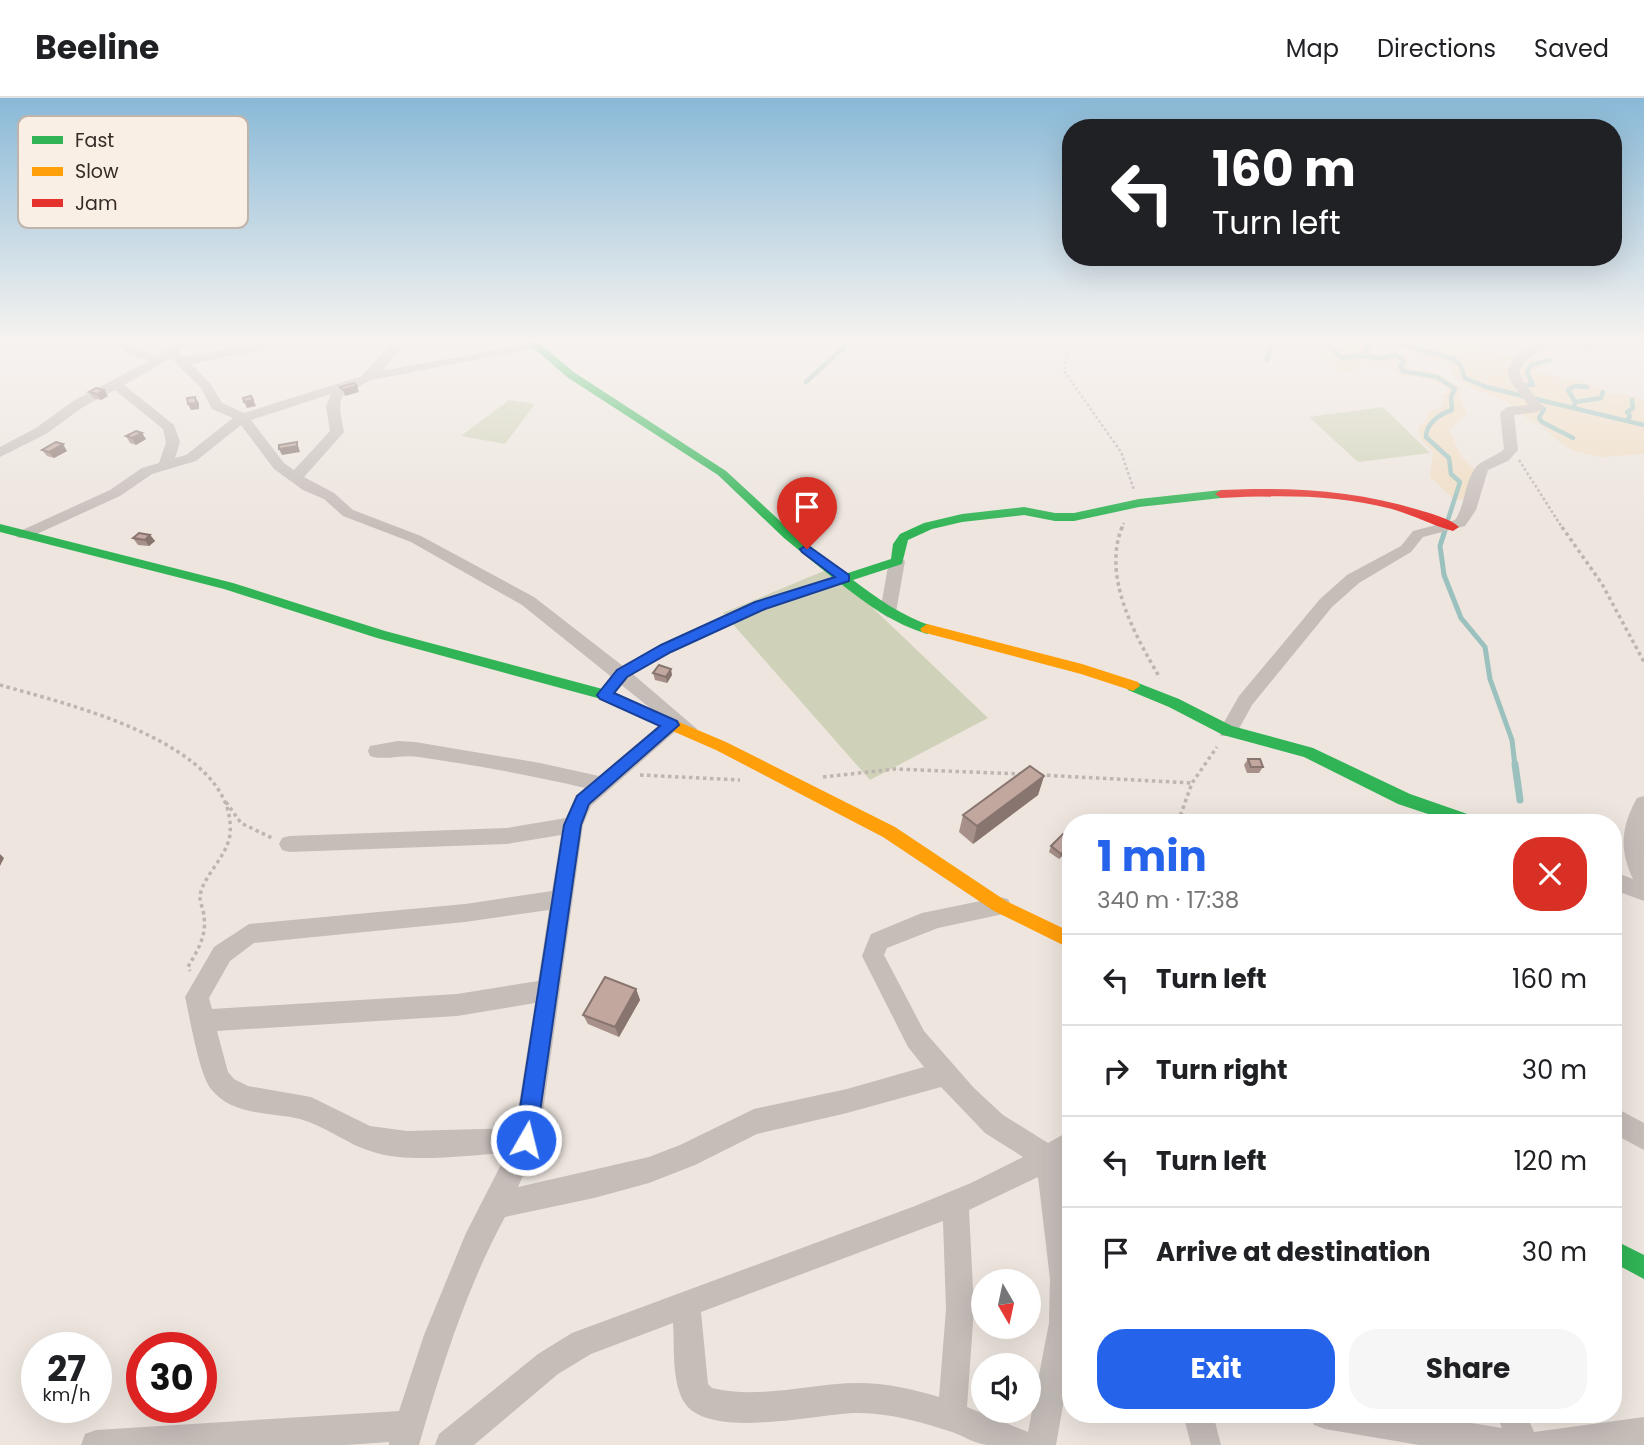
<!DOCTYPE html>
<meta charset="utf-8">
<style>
:root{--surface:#fff;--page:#f6f6f6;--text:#202124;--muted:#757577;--line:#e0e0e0;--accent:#2563eb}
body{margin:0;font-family:Poppins,sans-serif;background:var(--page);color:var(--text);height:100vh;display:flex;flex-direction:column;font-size:26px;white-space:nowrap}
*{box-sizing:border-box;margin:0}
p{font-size:23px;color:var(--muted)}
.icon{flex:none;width:38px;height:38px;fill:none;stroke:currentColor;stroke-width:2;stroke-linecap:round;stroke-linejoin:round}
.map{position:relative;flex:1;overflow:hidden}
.sheet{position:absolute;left:1062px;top:716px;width:560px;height:609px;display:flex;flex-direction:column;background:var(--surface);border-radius:28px;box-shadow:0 7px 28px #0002}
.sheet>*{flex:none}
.top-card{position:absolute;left:1062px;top:21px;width:560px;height:147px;border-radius:28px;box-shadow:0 7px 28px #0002;background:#202124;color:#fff;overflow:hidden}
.needle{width:46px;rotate:171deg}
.controls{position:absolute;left:971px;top:1171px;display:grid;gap:14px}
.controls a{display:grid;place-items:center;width:70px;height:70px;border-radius:50%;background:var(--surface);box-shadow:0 7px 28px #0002;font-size:35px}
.speed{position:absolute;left:21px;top:1234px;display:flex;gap:14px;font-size:35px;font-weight:700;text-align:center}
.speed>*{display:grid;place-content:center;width:91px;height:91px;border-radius:50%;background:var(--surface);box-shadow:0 7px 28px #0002;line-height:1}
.speed small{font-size:18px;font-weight:400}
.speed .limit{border:10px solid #d22;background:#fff;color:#111}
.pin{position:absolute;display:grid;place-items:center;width:60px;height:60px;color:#fff;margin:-72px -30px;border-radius:50% 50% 50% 0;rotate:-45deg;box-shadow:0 0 7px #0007}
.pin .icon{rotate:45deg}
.me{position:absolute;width:77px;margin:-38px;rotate:8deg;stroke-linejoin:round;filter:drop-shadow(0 0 5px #0008)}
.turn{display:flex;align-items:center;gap:24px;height:147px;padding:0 35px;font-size:32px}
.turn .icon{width:91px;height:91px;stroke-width:2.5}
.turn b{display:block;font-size:49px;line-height:60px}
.round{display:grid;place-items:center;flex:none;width:74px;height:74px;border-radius:28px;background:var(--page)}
.head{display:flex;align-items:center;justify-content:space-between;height:119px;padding:0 35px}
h1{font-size:42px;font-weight:700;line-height:52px;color:var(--accent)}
.button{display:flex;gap:14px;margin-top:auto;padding:14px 35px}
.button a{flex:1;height:80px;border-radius:28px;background:var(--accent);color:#fff;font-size:28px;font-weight:700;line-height:80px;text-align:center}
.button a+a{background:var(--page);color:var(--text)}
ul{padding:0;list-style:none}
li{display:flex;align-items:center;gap:21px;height:91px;padding:0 35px;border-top:2px solid var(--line)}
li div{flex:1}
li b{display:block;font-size:26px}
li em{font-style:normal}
header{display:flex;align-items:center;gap:42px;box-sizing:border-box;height:98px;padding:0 35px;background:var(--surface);border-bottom:2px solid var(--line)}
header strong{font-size:33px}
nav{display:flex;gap:38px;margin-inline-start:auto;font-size:24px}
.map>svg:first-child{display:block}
.green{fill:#cfd2b8}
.sand{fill:#efdcc2}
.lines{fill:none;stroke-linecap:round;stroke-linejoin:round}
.stream-far2{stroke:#9ac1be;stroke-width:4.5}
.stream-far1{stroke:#9ac1be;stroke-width:5}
.stream{stroke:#9ac1be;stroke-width:7}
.path-far1{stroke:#beb5b0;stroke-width:2.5;stroke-dasharray:2.5 2.5;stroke-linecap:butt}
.path{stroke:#beb5b0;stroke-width:3.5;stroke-dasharray:3.5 3.5;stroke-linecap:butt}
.street{fill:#c5bdb8;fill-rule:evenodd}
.fast{fill:#30b455;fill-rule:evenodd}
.slow{fill:#ff9f0a;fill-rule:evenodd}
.jam{fill:#e5322d;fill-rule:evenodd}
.wall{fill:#a79089}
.shaded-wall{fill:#88756f}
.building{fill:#c2a79f;stroke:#88756f;stroke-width:2}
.route{fill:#2563eb;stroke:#184099;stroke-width:2}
.key{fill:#faefe5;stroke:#bfb4ac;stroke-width:2}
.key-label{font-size:19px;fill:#362a26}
</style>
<header>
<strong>Beeline</strong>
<nav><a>Map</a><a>Directions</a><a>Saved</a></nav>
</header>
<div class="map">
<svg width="1644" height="1347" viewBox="0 0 1644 1347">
<rect width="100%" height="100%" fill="#ede5de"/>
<g class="green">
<path d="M509,302L535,306L505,346L461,338Z"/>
<path d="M1383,309L1430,355L1358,364L1309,319Z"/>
<path d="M831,470L988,620L870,682L723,515Z"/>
</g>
<path class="sand" d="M1315,244H1473L1509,259L1534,261L1541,269L1536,275L1567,280L1602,290L1609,296L1629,297L1644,302V356L1600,359L1574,353L1560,345L1542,328L1526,320L1509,305L1470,289L1457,281L1448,267L1395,249L1379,247L1373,253L1375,256C1388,258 1398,253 1410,261L1406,269L1408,271L1439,275L1462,291L1459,297L1467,317L1449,331L1461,358L1476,373L1469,400L1455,402L1430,379L1433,354L1422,343L1418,330L1428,320V313L1441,310L1444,301L1441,298L1448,294L1446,289L1427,281L1401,278L1389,269L1363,267C1338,286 1326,261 1315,244Z"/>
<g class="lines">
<g class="stream-far2">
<path d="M1323,244L1342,260L1363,258L1370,244"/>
<path d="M1393,244L1454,261L1460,267L1465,280L1486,289L1644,327"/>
<path d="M1363,258L1380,260L1397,257L1405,264L1400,269L1403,273L1437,279L1455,291L1451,299L1452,312C1440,316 1426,325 1426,339L1449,360L1451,376L1460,384L1445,431"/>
<path d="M1267,262L1273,244"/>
<path d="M806,284L843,250L846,244"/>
<path d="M1525,291V287H1533L1527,274L1531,267L1550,262"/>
<path d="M1575,304L1601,300L1603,294"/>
<path d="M1538,307L1544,311L1539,320L1542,324L1573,340"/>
<path d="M1574,309L1575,304L1568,292L1575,288L1587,289"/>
<path d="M1628,321L1630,318L1627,314L1633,310L1632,302"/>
</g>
<path class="stream-far1" d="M1446,429L1440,448L1444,477L1461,520L1485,549L1490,581L1512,642L1515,668"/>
<path class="stream" d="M1515,666L1520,702"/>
<g class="path-far1">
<path d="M1070,244L1064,273L1121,354L1134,392"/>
<path d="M1519,362L1563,431"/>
<path d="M1122,431L1124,425"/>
</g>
<g class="path">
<path d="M1122,429C1102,480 1135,537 1160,580"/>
<path d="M1562,429L1602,486L1644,564"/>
<path d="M0,587C66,606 238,645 230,736C228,758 201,780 200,799C200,805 204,813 204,819C207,838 197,853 188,869L190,873"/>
<path d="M640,677L740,682"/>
<path d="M1040,677L1192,685"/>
<path d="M823,679L895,671L1021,676"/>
<path d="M226,704L241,725L274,741"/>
<path d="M1178,724L1192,685L1217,649"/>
</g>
<g class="street">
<path d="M115,244C130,244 143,253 158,258L177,244H190L179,254L184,259L263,244H286L280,248L191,266L210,285L222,305L244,315L362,278L392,244H405L382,273L539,244V249L535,250L372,282C339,298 336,294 344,334L304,379L334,395L353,412L421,438L534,499L628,572L697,631L695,636L688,638L677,632L591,708L583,727L539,1042L518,1089L649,1059L680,1047L754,1011L847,991L924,969L908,949L862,858L871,836L922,815L1000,799L1008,801L1011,808L1008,815L938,830L887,850L884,857L924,933L974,990L1003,1017L1048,1045L1071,1032V1060L1063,1065L1071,1128V1262L1056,1347C1034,1347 1009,1347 987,1347C976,1346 963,1338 952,1334C921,1324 888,1314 854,1315C813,1317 724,1338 691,1312C670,1295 675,1249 673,1225L591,1256L558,1276L474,1347H435L439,1336L538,1256L572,1235L915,1108L971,1085L1023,1059L985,1035L941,989L847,1015L757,1036L695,1067L649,1085L594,1100L505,1119C466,1191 442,1268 419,1347H389V1344L346,1347H81L85,1336L96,1332L399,1313L424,1237L466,1135L507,1055C467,1057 411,1066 373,1054C348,1047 326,1028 300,1021C270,1014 232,1018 211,991C199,976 190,920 185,899L214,849L249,826L465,806L552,793L561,737L507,746L289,754L282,752L279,746L282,740L289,738L507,730L566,720L576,697L585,690C530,677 474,667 419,659C403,656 385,663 370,658L368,653L370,648L398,643L415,644L540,665L599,678L665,622L522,507L411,444L343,418L324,401L303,392L274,371L241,327L196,363L152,376L120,398L28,440H18L15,437L18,434L110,392L142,370L159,365L166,344L163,331L115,292L83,309L46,336L0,359V349L36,330L73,303L149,263L128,256ZM171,260L201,290L212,311L233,320L186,357L175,360L180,344L174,327L124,287ZM331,296L326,308L330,333L294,372L284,365L251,322ZM549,812L538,883L457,896L212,911L209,900L230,863L254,845L465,824ZM535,905L515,1030L407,1033L370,1028L311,999L248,988L234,981L228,974L217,933L457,918ZM1038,1079L1050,1181L1049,1225L1028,1334L967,1309L974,1211L969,1112ZM943,1123L946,1211L939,1299C912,1291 886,1285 858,1285C809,1285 761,1302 712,1290L708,1286L701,1214Z"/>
<path d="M1541,244H1615C1585,266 1544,228 1519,273L1523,283L1544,310L1537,314L1514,317L1518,352L1508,363L1488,372L1476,412L1465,428L1423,439L1411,454L1359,485L1332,509L1252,607L1235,638H1221L1219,633L1239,598L1320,501L1347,477L1401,448L1413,433L1455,422C1466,406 1464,384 1476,369C1483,361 1496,359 1504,351L1500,315L1507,309L1528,307L1511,284L1507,273L1521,252Z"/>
<path d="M897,458L905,463L896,514L888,520L880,514L889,463Z"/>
<path d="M1644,698V803L1614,792V774L1633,781C1619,751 1621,729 1637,700Z"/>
<path d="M1614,1009L1644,1025V1052L1614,1036Z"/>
<path d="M1183,1316H1213L1221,1347H1191Z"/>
<path d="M1310,1316H1416L1502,1330L1496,1316H1526L1534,1334L1644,1319V1347H1419L1325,1331L1314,1327Z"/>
</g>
<g class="fast">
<path d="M527,244H538L575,275L726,373L792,434L845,476L891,461L893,446L900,436L924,425L962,416L1024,409L1055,415H1074L1139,401L1221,392L1227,396L1221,400L1139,409L1074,423H1055L1024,417L962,424L932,431L908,442L902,466L853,482C878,501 902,518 932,528L934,531L927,536C894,526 868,507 841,486L793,502H783V496L833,480L784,440L718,377L567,279Z"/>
<path d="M0,426L233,485L385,533L610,593L632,603L634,607L627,612L601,601L377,540L224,491L0,434Z"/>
<path d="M1133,583L1179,601L1232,628L1313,650L1410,696L1476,719L1478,724H1452L1398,706L1304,659L1223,637L1169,609L1128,592L1126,588L1128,584Z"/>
<path d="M1614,1142L1644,1157V1181L1614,1165Z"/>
</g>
<g class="slow">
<path d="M788,495L793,496V502L765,511L671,553L627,580L610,601H600L598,597L617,572L661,547L755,505Z"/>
<path d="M927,526L1082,566L1138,584L1140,588L1133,593L1081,576L922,534L920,531Z"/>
<path d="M627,602L726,644L895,729L1006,803L1071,834V851L994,813L883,739L716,652L622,611L620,607L622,603Z"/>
</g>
<path class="jam" d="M1252,391C1309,390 1364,395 1419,412C1432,416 1449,420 1459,429L1453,433C1432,427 1413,417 1392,411C1336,396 1278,397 1221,400L1215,396L1221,392Z"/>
</g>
<g class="wall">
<path d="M89,294L108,298L101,302L93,300Z"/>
<path d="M126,338L146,341L136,347L130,345Z"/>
<path d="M42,352L67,353L54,360L47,358Z"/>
<path d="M150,437L155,443L149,448L138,447L133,440Z"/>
<path d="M653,575L672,577L667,585L655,582Z"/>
<path d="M1248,661L1263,669L1259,675H1247L1244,667Z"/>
<path d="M1044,678L1038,697L973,746L959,734L963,717Z"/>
<path d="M1071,742L1059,761L1049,754L1051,748Z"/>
<path d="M636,891L640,902L619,939L588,926L583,917Z"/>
</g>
<g class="shaded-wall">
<path d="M357,288L359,294L345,298L343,292Z"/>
<path d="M104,292L108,298L101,302L97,296Z"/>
<path d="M251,298L256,308L247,310L244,304Z"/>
<path d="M195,299L199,305V311L191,312L188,306Z"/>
<path d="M142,335L146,341L136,347L132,340Z"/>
<path d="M297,344L300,354L282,357L279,351Z"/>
<path d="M63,346L67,353L54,360L49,354Z"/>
<path d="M150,437L155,443L149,448L145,442Z"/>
<path d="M671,571L672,577L667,585L666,579Z"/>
<path d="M1044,678L1038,697L973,746L977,728Z"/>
<path d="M1071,746V750L1059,761L1061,756Z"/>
<path d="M0,756L4,760L0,768Z"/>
<path d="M636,891L640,902L619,939L615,929Z"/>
</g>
<g class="building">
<path d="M354,285L357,288L343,292L340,289Z"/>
<path d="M96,290L104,292L97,296L89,294Z"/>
<path d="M251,298L253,302L244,304L243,300Z"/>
<path d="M195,299L196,305L188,306L187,300Z"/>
<path d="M136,333L142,335L132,340L126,338Z"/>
<path d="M56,344L63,346L49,354L42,352Z"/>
<path d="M297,344V348L279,351V347Z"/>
<path d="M139,435L150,437L145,442L133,440Z"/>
<path d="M659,567L671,571L666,579L653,575Z"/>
<path d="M1248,661H1260L1263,669H1251Z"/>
<path d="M1030,668L1044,678L977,728L963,717Z"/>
<path d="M1063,736L1071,742V746L1061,756L1051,748Z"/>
<path d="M605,879L636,891L615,929L583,917Z"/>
</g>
<linearGradient id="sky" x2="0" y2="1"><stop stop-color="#89b9d7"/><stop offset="0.56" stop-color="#f7f3f0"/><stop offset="1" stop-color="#f7f3f0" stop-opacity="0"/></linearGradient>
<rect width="1644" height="432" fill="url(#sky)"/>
<path class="route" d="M807,447L849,477V483L765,511L671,554L627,579L614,595L677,623L679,627L589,706L581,727L536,1042L533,1049L526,1052L518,1049L515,1042L564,727L577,698L660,628L600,601L597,597L617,572L661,547L755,504L835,479L802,454L800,451Z"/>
<rect x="18" y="18" width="230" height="112" rx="10" class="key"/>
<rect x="32" y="38" width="31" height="8" fill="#30b455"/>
<rect x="32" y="69" width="31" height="9" fill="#ff9f0a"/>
<rect x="32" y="101" width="31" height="8" fill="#e5322d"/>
<g class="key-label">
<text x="75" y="49">Fast</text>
<text x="75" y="80">Slow</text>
<text x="75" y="112">Jam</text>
</g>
</svg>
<div class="controls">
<a><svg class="needle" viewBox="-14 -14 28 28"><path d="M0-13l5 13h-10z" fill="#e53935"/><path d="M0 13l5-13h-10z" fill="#757577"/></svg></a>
<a><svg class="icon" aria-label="sound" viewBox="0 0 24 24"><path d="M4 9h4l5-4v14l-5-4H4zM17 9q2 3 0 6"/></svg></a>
</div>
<div class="speed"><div>27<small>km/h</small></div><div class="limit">30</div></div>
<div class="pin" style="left:807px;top:451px;background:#d93025"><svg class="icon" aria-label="arrive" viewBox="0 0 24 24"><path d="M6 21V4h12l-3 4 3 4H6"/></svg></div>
<svg class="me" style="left:526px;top:1042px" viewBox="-20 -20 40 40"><circle r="17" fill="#2563eb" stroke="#fff" stroke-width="3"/><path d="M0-11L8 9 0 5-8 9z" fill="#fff"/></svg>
<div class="top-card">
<div class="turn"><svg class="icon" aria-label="left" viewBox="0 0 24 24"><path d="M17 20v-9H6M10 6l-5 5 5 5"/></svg><div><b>160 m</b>Turn left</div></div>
</div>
<section class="sheet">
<div class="head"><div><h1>1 min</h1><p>340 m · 17:38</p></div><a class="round" style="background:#d93025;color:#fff"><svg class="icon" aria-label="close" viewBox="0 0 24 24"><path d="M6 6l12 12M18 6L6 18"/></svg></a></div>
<ul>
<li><svg class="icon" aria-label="left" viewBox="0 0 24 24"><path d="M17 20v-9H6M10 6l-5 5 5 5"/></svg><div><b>Turn left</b></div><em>160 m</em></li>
<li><svg class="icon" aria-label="right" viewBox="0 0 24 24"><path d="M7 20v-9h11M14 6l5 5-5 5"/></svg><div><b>Turn right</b></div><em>30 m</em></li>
<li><svg class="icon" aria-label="left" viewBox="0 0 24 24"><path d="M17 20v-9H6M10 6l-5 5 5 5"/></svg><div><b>Turn left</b></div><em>120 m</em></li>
<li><svg class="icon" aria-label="arrive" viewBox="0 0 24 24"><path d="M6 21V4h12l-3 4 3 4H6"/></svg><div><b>Arrive at destination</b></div><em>30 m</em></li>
</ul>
<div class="button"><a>Exit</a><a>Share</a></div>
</section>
</div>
